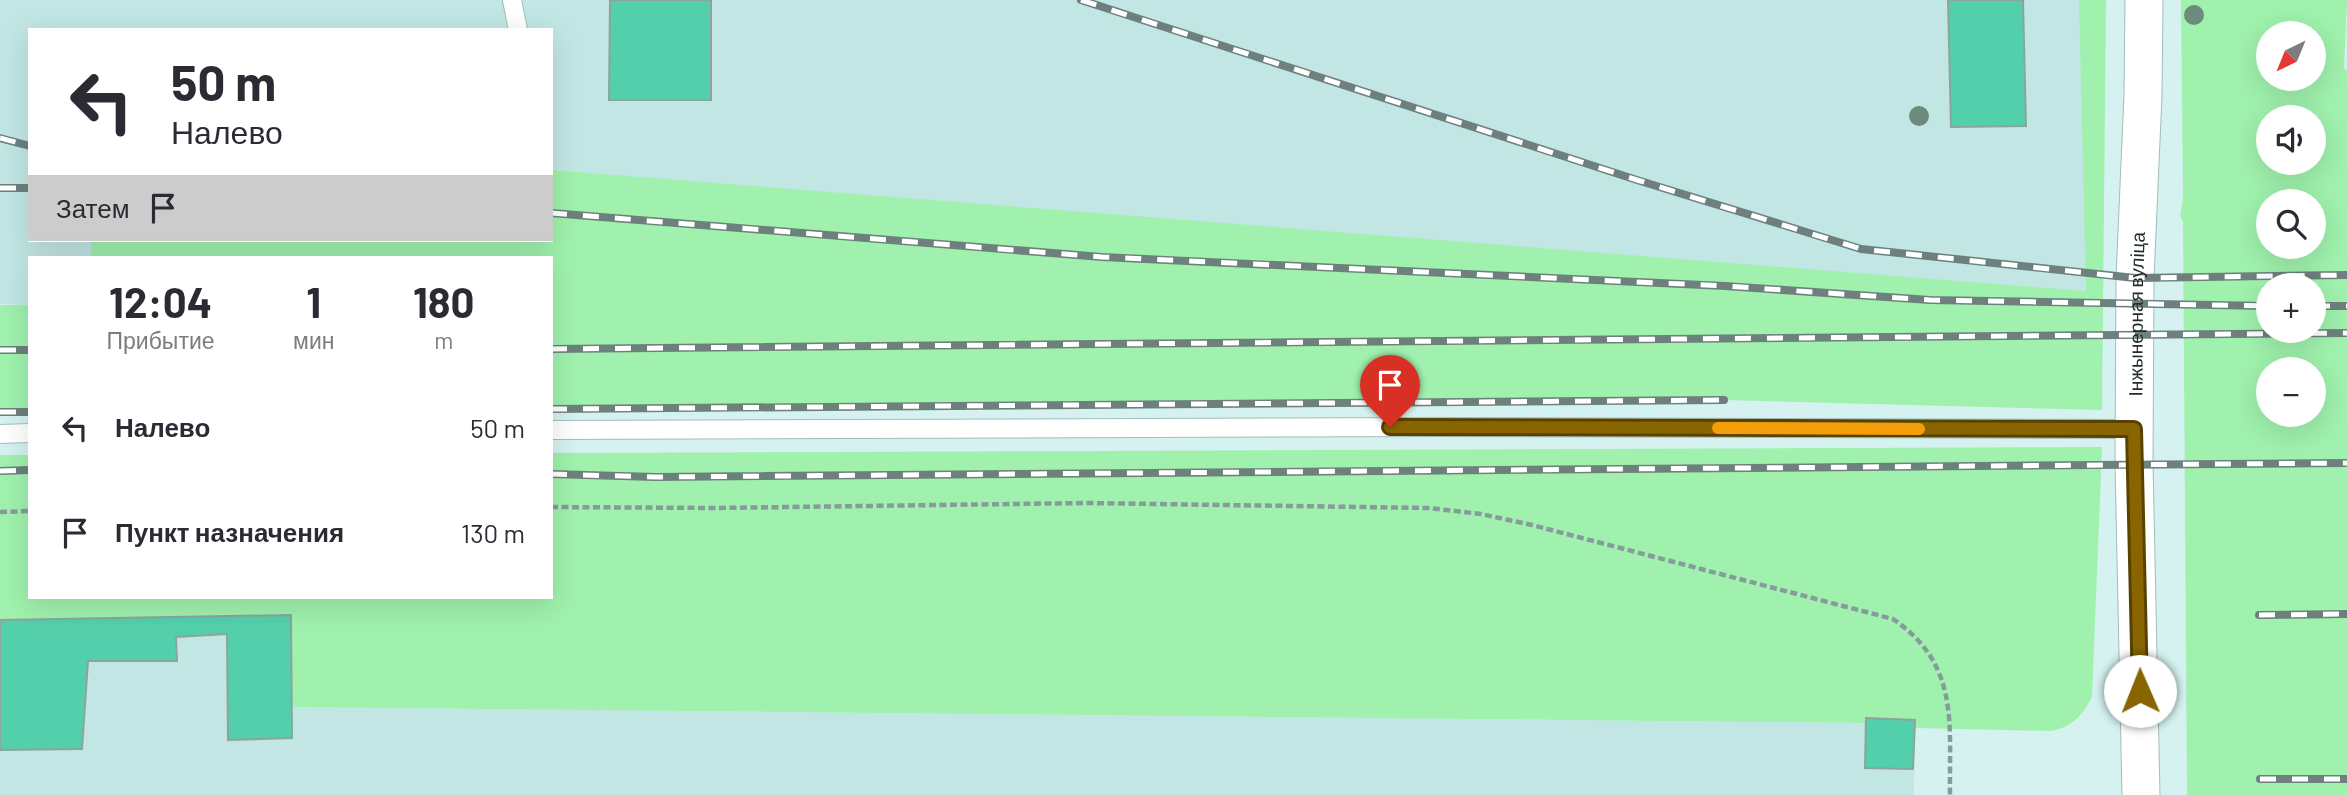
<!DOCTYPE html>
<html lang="ru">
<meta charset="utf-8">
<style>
:root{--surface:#fff;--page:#f7f7f7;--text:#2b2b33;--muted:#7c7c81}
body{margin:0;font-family:Barlow,sans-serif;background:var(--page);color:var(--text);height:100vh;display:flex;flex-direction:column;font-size:26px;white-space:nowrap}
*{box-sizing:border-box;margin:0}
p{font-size:23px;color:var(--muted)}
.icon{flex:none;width:38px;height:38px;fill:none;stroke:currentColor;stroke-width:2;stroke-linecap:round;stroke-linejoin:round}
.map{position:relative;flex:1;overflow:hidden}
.side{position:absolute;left:28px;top:256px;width:525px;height:343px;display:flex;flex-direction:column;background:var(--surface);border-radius:0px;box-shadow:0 7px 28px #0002}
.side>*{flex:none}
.top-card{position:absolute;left:28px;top:28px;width:525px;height:214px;border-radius:0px;box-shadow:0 7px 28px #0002;background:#fff;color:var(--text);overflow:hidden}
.needle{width:46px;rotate:223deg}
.tools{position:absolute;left:2256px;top:21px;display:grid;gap:14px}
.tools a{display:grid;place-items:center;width:70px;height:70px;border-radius:50%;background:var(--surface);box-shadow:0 7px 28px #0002;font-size:35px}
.pin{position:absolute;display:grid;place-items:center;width:60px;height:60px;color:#fff;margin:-72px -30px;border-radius:50% 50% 50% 0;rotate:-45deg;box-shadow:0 0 7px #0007}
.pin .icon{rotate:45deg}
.me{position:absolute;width:77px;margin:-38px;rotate:359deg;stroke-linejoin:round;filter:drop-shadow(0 0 5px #0008)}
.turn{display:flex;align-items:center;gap:24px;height:147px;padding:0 28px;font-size:32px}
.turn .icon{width:91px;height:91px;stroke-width:2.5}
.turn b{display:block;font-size:49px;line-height:60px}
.then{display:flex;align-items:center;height:66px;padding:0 28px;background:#0003;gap:14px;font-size:26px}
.eta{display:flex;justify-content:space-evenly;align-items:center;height:119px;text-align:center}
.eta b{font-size:42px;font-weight:700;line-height:49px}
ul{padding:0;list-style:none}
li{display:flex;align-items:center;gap:21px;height:105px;padding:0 28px}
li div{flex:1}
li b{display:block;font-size:26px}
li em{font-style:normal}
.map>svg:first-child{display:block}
.built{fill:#c1e6e4}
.green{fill:#9ff1ad;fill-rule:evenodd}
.building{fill:#53d0ab;stroke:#8ca49b;stroke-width:2}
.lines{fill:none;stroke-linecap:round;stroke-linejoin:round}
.service-casing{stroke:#a2bdbb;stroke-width:20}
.minor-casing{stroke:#a2bdbb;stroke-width:39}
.path{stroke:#869c9a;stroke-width:4.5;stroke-dasharray:7 3.5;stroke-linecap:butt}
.service{stroke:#fff;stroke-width:18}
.minor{stroke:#fff;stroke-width:37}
.rail-casing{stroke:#6d807e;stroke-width:8}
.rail{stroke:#fff;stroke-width:5;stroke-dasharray:16;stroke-linecap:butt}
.tree{fill:#6b8b7b}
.route-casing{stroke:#584201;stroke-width:18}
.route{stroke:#886501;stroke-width:12}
.slow{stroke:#f59e0b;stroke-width:12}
.labels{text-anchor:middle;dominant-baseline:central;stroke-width:6;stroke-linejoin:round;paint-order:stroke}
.street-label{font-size:19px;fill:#1f2a29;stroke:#fff}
</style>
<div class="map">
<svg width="2347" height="795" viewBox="0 0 2347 795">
<rect width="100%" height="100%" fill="#d5f2f0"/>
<g class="built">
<path d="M0,0H2081L2086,291L551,182V30H30V240H91V257H30V305L0,304Z"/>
<path d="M291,615L292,707L1866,723L1915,720L1914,795H0V620Z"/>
</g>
<g class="green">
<path d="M2079,0H2106L2102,410L1724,400L551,409V257H91V240H551V170L2086,291Z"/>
<path d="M2181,0H2347L2344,69L2347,70V795H2187L2183,222L2180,216L2183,199ZM2314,33V79H2268V33ZM2268,117H2314V163H2268ZM2268,201H2314V247H2268ZM2314,285V331H2268V285ZM2314,369V415H2268V369Z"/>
<rect x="0" y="305" width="30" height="107"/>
<path d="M2102,447L2092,697C2082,716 2072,727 2051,731L1914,728V720L1866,723L291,707V615L0,620V455H30V597H551V453Z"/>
</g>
<g class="building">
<path d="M610,0H711V100H609Z"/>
<path d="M1948,0H2023L2026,126L1951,127Z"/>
<path d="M291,615L292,738L228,740L227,634L176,637L177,661H88L82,749L0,750V620Z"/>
<path d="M1866,718L1915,720L1913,769L1865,768Z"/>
</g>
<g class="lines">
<g class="service-casing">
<g id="service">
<path d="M512,0L518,30"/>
<path d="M551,430L1444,427L2134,429"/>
<path d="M0,434L30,433"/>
</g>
</g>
<g class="minor-casing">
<g id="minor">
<path id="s1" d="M2141,795L2134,463L2135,278L2143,95L2144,0"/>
</g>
</g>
<g class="path">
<path d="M551,507L716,508L1086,503L1429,508L1481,514L1532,525L1893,619C1960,665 1949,723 1950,795"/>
<path d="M0,512L30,511"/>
</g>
<use href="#service" class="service"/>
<use href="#minor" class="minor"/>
<g class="rail-casing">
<g id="rail">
<path d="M1081,0L1637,180L1861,249L2135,278L2347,275"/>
<path d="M0,138L30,146"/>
<path d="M0,188H30"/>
<path d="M551,213L1102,257L1725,286L1930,300L2268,306"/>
<path d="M2314,306H2347"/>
<path d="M551,349L2347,333"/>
<path d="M0,350H30"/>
<path d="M551,409L1724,400"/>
<path d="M0,412H30"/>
<path d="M0,471L30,470"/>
<path d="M551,474L655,477L2347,463"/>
<path d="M2259,615L2347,614"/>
<path d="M2260,779H2347"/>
</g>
</g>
<use href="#rail" class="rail"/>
</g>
<g class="tree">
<circle cx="2194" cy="15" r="10"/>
<circle cx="1919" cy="116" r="10"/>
</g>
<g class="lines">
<g class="route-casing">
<path id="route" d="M1390,427L2134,429L2140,691"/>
</g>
<use href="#route" class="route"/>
<path class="slow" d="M1718,428L1919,429"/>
</g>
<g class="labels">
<g class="street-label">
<text stroke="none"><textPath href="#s1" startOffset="481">Інжынерная вуліца</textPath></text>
</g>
</g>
</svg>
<div class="tools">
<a><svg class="needle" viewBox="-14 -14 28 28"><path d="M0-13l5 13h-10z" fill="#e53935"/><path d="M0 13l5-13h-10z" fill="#7c7c81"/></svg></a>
<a><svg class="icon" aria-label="sound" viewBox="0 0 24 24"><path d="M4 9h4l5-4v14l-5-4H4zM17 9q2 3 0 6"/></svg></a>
<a><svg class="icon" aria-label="search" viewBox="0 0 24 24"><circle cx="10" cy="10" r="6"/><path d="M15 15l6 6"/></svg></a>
<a>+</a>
<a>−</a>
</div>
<div class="pin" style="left:1390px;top:427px;background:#d93025"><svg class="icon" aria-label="arrive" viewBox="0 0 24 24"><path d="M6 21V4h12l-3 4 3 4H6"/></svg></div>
<svg class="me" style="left:2140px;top:691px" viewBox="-20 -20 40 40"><circle r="19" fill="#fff"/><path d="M0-13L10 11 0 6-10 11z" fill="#886501"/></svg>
<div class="top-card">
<div class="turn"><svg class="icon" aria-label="left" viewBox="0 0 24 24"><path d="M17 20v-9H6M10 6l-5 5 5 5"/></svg><div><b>50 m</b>Налево</div></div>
<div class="then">Затем<svg class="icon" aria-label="arrive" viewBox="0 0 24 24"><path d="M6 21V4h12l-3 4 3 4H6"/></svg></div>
</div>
<section class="side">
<div class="eta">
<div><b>12:04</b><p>Прибытие</p></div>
<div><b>1</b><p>мин</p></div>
<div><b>180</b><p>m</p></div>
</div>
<ul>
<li><svg class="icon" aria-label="left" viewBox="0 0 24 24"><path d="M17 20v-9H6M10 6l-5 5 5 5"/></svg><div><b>Налево</b></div><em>50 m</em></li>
<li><svg class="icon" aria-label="arrive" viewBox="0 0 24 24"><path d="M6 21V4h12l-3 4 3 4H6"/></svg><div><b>Пункт назначения</b></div><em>130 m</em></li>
</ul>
</section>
</div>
